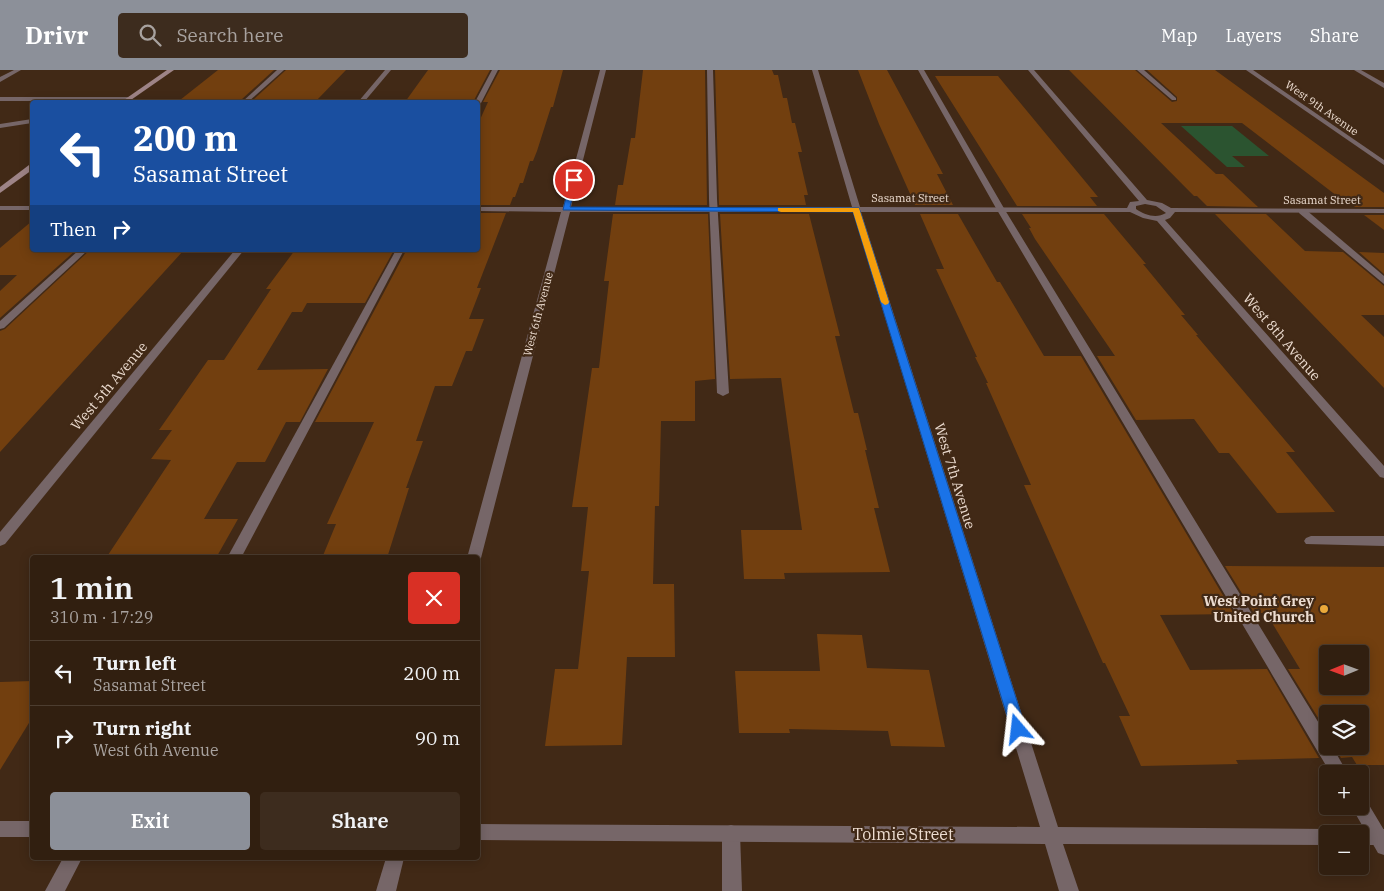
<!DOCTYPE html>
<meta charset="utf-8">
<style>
:root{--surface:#311f10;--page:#3d2c1e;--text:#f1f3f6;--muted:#a8a29f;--line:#4c3d30;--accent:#8c9099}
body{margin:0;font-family:"IBM Plex Serif",serif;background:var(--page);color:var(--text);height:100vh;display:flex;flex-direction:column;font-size:19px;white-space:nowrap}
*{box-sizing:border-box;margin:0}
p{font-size:16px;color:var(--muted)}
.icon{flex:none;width:28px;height:28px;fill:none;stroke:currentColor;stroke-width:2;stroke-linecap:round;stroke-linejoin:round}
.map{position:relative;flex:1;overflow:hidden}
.sheet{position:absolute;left:30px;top:485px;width:450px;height:305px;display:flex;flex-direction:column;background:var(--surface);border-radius:5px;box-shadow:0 2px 12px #0003,0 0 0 1px var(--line)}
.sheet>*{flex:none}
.banner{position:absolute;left:30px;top:30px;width:450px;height:152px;border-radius:5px;box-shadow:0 2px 12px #0003,0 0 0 1px var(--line);background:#1a4fa0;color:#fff;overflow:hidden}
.needle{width:32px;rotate:269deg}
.buttons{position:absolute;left:1319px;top:575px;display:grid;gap:10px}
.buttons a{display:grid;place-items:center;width:50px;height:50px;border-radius:5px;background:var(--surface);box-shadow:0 2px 12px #0003,0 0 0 1px var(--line);font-size:25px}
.pin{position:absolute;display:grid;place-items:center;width:42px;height:42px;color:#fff;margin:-21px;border:2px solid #fff;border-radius:50%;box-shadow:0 1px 5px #0007}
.me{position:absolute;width:55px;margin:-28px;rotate:343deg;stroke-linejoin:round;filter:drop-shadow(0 0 4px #0008)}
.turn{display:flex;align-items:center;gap:18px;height:105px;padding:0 20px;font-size:22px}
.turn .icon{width:65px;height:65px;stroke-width:2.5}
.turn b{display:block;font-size:35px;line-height:42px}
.then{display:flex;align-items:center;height:48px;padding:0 20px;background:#0003;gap:10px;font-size:19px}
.round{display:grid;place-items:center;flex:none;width:52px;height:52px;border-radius:5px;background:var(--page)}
.summary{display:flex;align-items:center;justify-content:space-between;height:85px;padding:0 20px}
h1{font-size:30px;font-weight:600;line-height:38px}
.cta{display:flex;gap:10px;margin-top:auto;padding:10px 20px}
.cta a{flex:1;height:58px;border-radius:5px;background:var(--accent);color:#fff;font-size:20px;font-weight:600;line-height:58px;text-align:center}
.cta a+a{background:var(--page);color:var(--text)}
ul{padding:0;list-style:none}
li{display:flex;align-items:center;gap:15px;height:65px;padding:0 20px;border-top:1px solid var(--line)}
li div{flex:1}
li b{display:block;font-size:19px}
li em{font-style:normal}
header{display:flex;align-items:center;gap:30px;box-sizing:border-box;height:70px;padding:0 25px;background:var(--accent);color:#fff}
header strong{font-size:24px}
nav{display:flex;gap:28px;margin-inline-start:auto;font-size:18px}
.search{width:350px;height:45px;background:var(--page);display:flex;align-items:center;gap:12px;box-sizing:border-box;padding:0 18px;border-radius:5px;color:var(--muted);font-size:19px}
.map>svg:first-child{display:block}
.green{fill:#2b5430}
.building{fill:#723f0f;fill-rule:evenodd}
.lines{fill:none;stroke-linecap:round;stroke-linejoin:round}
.lane{fill:#766668;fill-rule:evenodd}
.street{fill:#766668;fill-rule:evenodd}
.secondary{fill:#9e8487;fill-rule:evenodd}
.route{fill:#1a73e8;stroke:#114b97}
.slow{fill:#f59e0b}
.poi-dot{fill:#eba93a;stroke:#412916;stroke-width:2}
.labels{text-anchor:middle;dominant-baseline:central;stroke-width:4.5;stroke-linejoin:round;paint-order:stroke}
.far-street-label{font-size:11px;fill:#ecdcd0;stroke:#412916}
.street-label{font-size:14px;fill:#ecdcd0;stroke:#412916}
.poi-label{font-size:14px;font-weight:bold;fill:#ecdcd0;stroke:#412916;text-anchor:end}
.near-street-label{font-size:16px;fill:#ecdcd0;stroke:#412916}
</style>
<header>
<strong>Drivr</strong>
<div class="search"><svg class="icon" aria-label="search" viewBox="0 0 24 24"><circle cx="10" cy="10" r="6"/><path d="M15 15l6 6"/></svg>Search here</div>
<nav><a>Map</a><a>Layers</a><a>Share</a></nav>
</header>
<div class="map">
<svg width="1384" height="821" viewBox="0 0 1384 821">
<rect width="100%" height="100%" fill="#412916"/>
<path class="green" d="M1181,56H1232L1269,86H1232L1245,97H1227Z"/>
<g class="building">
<path d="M218,0H274L241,30H180Z"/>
<path d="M286,0H346L315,32L253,30Z"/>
<path d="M428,0H490L473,32H405Z"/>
<path d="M500,0H563L553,37H551L537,81L533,91H530L523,113H520L515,127H513L510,135H478V54L488,32H483Z"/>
<path d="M643,0H705L707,135H615L618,115H623L631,68H635Z"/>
<path d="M715,0H772L774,5H778L783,28H787L792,53H795L802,82H798L808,125H804L806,135H719Z"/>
<path d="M858,0H887L943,104H937L953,135H915L879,54Z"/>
<path d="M1069,0H1135L1172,32L1177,31V27L1147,0H1215L1384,123V137H1355L1341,126H1337L1242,53H1161L1216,104H1223L1258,137L1207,136L1197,126H1194Z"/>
<path d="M935,6H998L1089,116L1098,127H1090L1097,136H1017Z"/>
<path d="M478,143H506L477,218H481L469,249H484L472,281H466L452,316H435L416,371H423L406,418H409L387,488H322L336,454H327L374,352H315L406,181H478Z"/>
<path d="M613,144H708L715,309L695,311V351H661L659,436H655L653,514H674L675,587H627L622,675L545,676L555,599H578L589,501H581L588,437H572L592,298H599L609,211H604Z"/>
<path d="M720,144H809L840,266H835L854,343H858L867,380H865L879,438H874L890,502L784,503L785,509H744L741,460H802L781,308L730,309Z"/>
<path d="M920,144H958L997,212H1000L1044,286H1081L1234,544L1160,545L1190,600L1267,599L1319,688L1236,690L1238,694L1141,696L1119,646H1130L1105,593H1103L1024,415H1031L986,313H988L975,287H977L936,199H944Z"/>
<path d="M1022,144H1104L1146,194H1143L1185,245H1181L1198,265H1196L1295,382H1286L1335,442L1277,443L1229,383H1219L1194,349L1136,350L1097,286H1115L1035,169L1029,158H1031Z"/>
<path d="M1215,144H1266L1305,181L1343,182L1384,216V245H1361L1384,267V318Z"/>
<path d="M1364,145H1384V160Z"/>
<path d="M32,151V180H76L0,248V221L17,205H0V178Z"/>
<path d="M90,180H184L0,382V261L5,259Z"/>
<path d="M295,180H394L365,233H307L302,242H292L257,300L328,299L300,352H286L265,392H237L204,449H238L216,488H106L171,390L151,389L172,360H159L208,290H224L271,219H266Z"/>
<path d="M1359,182L1384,183V204Z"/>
<path d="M1225,496L1384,497V695H1357L1352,687L1341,688L1334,676H1360V644H1328V664L1288,599H1300L1266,543H1254ZM1328,584H1360V616H1328Z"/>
<path d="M817,564L862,565L867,598L929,600L945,677L891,676L888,661L789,659L790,663H739L735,601H820Z"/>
<path d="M32,611V648L0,700V612Z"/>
</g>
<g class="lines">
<g class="lane">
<path d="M14,0H21L0,12V7Z"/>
<path d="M277,0H284L248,32H242Z"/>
<path d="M492,0H498L481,33L478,35V32H475Z"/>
<path d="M707,0H713L717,129L729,323L723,326L717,323L709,129Z"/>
<path d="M918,0H924L1005,140L1328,668V676H1332L1348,704H1331L997,140Z"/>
<path d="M1137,0H1144L1176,28V30H1172Z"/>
<path d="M1354,0H1361L1384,13V18Z"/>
<path d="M0,27H129L132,29L129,31H0Z"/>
<path d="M1299,139H1305L1384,206V214L1299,143Z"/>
<path d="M79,180H88L4,258L0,259V251Z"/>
<path d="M396,180H404L241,488H227Z"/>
<path d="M1311,466H1384V476L1306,474L1304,471L1306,468Z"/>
<path d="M1360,728L1366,730L1384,760V785L1378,783L1351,736H1360Z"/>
<path d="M731,755L737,757L740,763L742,821H722V763L725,757Z"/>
<path d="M63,788H82L65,821H45Z"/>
</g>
<g class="street">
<path d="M385,0H391L364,32H358Z"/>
<path d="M600,0H606L571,137H852L812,0H818L860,137L1127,138L1130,132L1139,131L1028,0H1034L1147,130L1162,133L1171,138L1384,139V143L1175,142L1170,148L1165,150L1384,396V408L1380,407L1157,151L1143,148L1130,142H861L1058,757L1328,759L1334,761L1336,764H1328V775L1063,774L1079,821H1059L1045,774L478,770V754L1040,757L853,142H570L481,488L478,492V488H467L561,142L478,141V137H563ZM1145,134L1156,136L1166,143C1156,149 1145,145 1136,139V136Z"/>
<path d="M1246,0H1253L1384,90V95Z"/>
<path d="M32,49V53L0,58V54Z"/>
<rect x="0" y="136" width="32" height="4"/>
<path d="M235,180H244L5,474L0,476V462Z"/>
<rect x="0" y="751" width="32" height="16"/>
<path d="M1360,759H1384V775H1360V764H1352L1354,761Z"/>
<path d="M386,788H404L396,821H376Z"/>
</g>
<g class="secondary">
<path d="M167,0H174L128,32H121Z"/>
<path d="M29,95H32V100L0,123V117Z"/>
</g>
</g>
<path class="route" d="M574,108L577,110L570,137L859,138L1026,659L1023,664L1018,666L1013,664L1011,659L853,142L563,140L570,110Z"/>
<path class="slow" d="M778,138H859L889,232L888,234L885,235L881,232L853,142H781L778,141Z"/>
<circle class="poi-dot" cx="1324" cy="539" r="5"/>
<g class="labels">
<g class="far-street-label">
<text transform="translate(1322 38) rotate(35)">West 9th Avenue</text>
<text x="910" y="128">Sasamat Street</text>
<text x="1322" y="130">Sasamat Street</text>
<text transform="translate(538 244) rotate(-75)">West 6th Avenue</text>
</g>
<g class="street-label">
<text transform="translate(1282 267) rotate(49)">West 8th Avenue</text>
<text transform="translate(109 316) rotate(-50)">West 5th Avenue</text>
<text transform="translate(955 406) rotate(73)">West 7th Avenue</text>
</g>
<g class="poi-label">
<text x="1314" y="531">West Point Grey<tspan x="1314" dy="16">United Church</tspan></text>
</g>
<g class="near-street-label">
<text x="903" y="764">Tolmie Street</text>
</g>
</g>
</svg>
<div class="buttons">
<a><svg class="needle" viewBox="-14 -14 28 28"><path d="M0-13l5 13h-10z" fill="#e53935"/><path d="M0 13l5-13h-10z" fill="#a8a29f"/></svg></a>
<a><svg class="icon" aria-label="layers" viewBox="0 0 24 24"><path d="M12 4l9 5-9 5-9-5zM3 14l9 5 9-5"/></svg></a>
<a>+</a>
<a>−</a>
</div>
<div class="pin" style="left:574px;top:110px;background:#d93025"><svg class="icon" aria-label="arrive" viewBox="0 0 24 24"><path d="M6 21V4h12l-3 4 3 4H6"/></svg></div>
<svg class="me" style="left:1018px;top:659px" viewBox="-20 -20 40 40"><path d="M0-17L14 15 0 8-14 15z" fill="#1a73e8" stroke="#fff" stroke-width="4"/></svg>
<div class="banner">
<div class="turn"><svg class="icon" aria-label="left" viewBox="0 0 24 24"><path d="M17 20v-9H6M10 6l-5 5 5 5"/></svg><div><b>200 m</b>Sasamat Street</div></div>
<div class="then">Then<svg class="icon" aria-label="right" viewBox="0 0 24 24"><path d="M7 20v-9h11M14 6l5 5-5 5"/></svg></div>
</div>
<section class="sheet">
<div class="summary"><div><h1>1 min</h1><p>310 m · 17:29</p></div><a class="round" style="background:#d93025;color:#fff"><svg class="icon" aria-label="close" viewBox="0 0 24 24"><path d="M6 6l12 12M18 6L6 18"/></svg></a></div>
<ul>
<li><svg class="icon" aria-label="left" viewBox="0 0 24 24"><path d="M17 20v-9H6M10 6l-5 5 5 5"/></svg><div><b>Turn left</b><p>Sasamat Street</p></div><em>200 m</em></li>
<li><svg class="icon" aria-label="right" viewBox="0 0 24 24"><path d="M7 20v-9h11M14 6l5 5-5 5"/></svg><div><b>Turn right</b><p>West 6th Avenue</p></div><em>90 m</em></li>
</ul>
<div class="cta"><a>Exit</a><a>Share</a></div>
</section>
</div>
